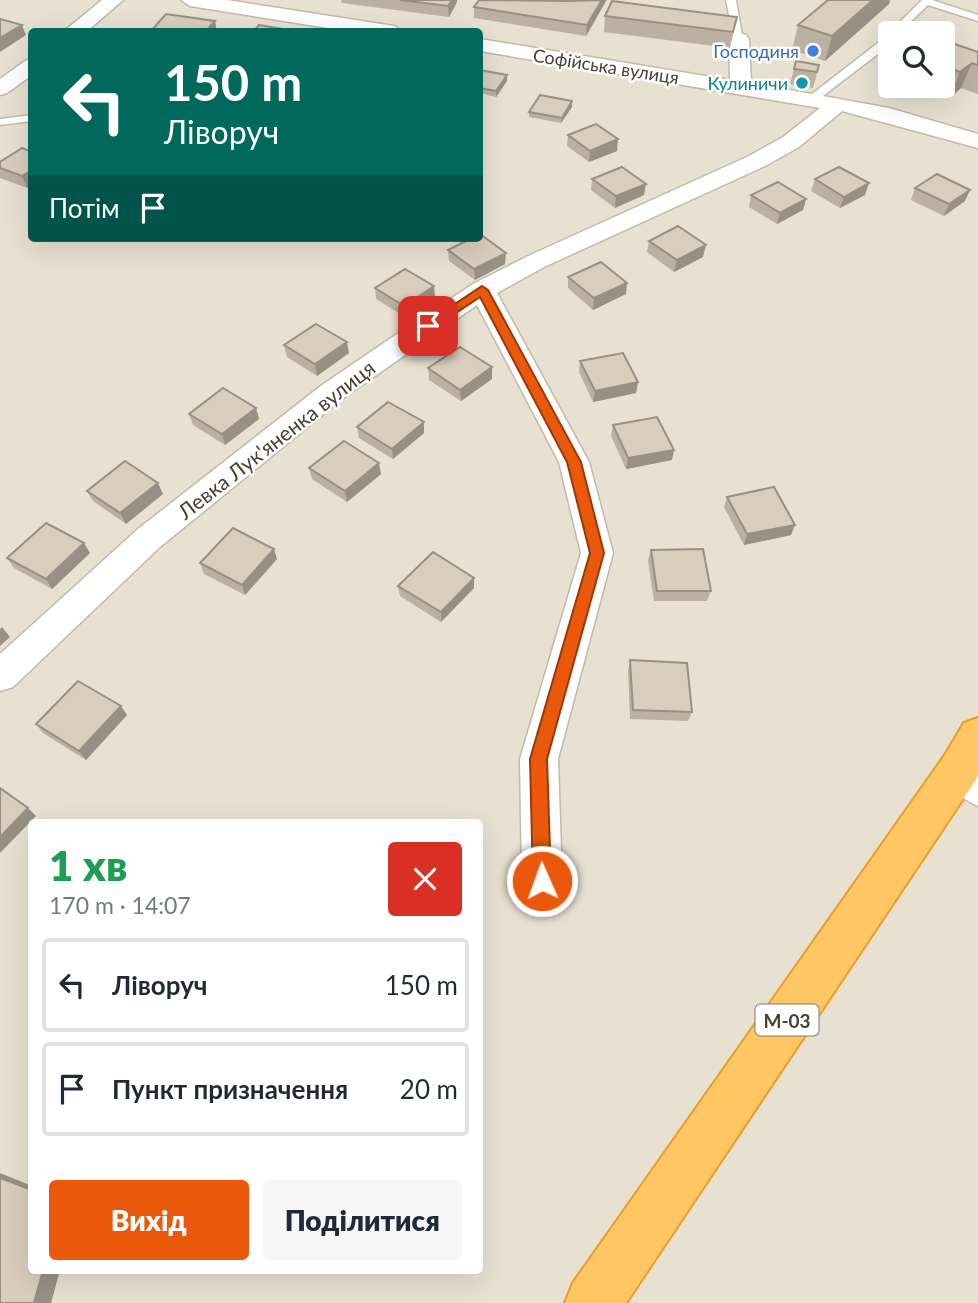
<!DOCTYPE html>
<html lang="uk">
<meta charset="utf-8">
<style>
:root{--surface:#fff;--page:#f6f6f7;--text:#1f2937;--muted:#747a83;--line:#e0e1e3;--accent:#ea580c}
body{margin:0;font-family:Lato,sans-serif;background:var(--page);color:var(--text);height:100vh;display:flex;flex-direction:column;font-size:26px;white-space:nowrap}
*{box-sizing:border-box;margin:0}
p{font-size:23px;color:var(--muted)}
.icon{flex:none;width:38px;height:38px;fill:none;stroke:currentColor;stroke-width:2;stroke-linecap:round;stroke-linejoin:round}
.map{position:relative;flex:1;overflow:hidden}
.panel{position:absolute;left:28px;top:819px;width:455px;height:455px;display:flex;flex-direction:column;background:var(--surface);border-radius:7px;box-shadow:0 7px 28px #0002}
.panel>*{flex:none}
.hud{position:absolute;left:28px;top:28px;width:455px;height:214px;border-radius:7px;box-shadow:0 7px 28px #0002;background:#00695c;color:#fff;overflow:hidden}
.buttons{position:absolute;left:878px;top:21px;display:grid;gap:14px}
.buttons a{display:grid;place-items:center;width:77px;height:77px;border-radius:7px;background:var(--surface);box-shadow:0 7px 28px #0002;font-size:35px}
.pin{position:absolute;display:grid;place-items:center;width:60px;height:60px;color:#fff;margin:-30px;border-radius:14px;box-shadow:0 4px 10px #0006}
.me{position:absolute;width:77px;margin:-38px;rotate:358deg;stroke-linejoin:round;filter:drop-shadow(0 0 5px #0008)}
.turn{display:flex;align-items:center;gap:24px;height:147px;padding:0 21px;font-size:32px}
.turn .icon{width:91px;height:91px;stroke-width:2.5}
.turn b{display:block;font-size:49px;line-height:60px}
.then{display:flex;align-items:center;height:66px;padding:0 21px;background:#0003;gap:14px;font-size:26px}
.round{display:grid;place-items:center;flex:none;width:74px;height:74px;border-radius:7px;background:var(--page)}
.head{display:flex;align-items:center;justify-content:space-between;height:119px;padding:0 21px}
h1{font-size:42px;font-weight:800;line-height:52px;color:#1e9e55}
.action{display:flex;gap:14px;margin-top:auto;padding:14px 21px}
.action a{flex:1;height:80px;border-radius:7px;background:var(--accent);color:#fff;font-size:28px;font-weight:800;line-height:80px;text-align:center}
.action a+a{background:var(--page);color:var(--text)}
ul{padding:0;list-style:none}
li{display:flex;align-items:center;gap:21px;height:94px;margin:0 14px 10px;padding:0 7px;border:4px solid var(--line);border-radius:7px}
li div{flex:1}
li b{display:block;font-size:26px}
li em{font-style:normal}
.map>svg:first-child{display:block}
.residential{fill:#e8e1d2;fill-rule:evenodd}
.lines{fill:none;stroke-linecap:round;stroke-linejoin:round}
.lane-casing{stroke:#c3b9a9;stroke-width:3}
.street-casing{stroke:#c3b9a9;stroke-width:3}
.highway-casing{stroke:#ea9d28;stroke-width:4}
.lane{fill:#fff;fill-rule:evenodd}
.street{fill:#fff;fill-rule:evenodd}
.highway{fill:#ffc764;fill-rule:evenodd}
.wall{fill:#bbb0a2}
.shaded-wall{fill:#989084}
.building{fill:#d9cdbc;stroke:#989084;stroke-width:2}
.route{fill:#ea580c;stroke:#983908;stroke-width:2}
.shop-dot{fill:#3f7fe0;stroke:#fff;stroke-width:2.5}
.culture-dot{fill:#0f9aa8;stroke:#fff;stroke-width:2.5}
.labels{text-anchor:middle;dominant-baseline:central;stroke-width:5;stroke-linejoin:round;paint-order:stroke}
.far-shop-label{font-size:18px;fill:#366cbe;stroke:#fff;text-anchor:end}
.far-street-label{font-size:18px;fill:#473f34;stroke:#fff}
.far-culture-label{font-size:18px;fill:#0d838f;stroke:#fff;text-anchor:end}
.shield{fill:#fff;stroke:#7e7971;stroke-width:2}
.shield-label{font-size:19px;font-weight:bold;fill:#473f34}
.street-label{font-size:21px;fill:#473f34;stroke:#fff}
</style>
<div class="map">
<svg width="978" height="1303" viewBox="0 0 978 1303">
<rect width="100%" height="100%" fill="#f4efe5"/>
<path class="residential" d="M0,0H978V1303H0ZM32,32H480V238H32ZM891,33H943V86H891ZM32,822H480V1270H32Z"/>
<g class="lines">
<g class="lane-casing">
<g id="lane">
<path d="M726,0H736L743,41L734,39Z"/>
<path d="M922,0H932L978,15V21L928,5L899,33L891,35V31Z"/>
<path d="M891,38V44L815,102H807V98L883,39Z"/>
<path d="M32,115V121L0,125V119Z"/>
</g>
</g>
<g class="street-casing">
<g id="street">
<path d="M102,0H123L86,32H63Z"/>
<path d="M181,0H227L394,26L404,32H353L190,6Z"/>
<path d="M739,33L746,35L749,39L751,83L889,108L978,134V148L842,111L799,147L765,166L544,267L497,293L589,462L613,553L558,759L562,881L556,895L542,901L528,895L522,881L520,759L581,553L559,462L477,305L342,399L160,547L13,687L0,691V654L138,529L322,385L400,332L473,284L526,257L749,156L783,137L820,108L480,51V39L730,80L729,39L732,35Z"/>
<path d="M32,59V75L7,93L0,95V79L25,61Z"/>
<path d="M960,751L973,756L978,761V806C960,799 949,786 941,768L947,756Z"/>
</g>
</g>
<g class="highway-casing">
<path id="highway" d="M978,718V775L975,781L626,1303H565L573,1283L945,755L964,723Z"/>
</g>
<use href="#lane" class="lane"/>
<use href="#street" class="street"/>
<use href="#highway" class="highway"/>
</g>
<g class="wall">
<path d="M341,0H457V2L449,17L342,3Z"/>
<path d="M828,0H890L889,4L825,61L792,50L798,25Z"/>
<path d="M606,1L586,36L474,18V7Z"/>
<path d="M605,16L737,17L730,48L604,32Z"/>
<path d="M943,40L978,52V94L961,88L950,98L918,86H943Z"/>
<path d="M796,61L819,65L813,88L790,84Z"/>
<path d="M480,70L507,81L496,97L480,93Z"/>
<path d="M572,101V107L561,123L529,117V112Z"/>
<path d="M568,135L617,151L589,162L567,146Z"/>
<path d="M32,152V184L27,188L0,178V162Z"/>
<path d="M592,179L644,195L615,208L591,190Z"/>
<path d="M815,179L865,195L840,208L811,191Z"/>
<path d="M915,188L965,201L944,216L911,200Z"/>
<path d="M751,195L806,199L803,210L777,224L749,207Z"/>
<path d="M649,241L703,257L674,272L647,252Z"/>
<path d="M448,250L505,264L475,280L449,261Z"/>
<path d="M568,277L626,294L593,310L568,288Z"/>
<path d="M434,286L435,298L405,317L376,299L375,288Z"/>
<path d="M284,345L349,353L317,376L287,357Z"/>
<path d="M580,361L638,382L636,393L593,402L579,372Z"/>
<path d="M428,368L492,379L461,401L429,380Z"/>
<path d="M256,408L259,419L225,445L193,425L189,414Z"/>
<path d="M613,425L672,460L626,469L611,436Z"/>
<path d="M357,427L424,433L393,459L359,438Z"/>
<path d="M309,468L381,474L347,502L312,479Z"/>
<path d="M87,491L163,494L126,524L93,501Z"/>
<path d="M727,497L791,535L744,545L724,507Z"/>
<path d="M651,550L711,591L707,601H654L648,560Z"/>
<path d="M90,553L52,589L14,568L7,558Z"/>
<path d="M277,559L245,595L204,574L200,563Z"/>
<path d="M474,578V588L441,622L400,596L398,586Z"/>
<path d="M630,660L692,712L688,721L630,719L628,670Z"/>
<path d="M127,715L86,760L43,733L36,724Z"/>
</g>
<g class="shaded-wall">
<path d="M452,0H457V2L449,17L448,6Z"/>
<path d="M602,0H607L606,1L586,36L587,25Z"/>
<path d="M873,0H890L889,4L825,61L832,36Z"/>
<path d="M215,21L217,32H205Z"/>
<path d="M22,25L26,35L0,52V38Z"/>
<path d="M972,63L961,88L950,98L960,72Z"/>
<path d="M507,75V81L496,97V91Z"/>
<path d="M572,101V107L561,123L562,118Z"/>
<path d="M618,139L617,151L589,162L590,151Z"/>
<path d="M32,170V184L27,188L22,176Z"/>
<path d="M869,183L865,195L840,208L844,197Z"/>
<path d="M646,184L644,195L615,208L616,196Z"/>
<path d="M970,190L965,201L944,216L949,204Z"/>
<path d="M806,199L803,210L777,224L780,213Z"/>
<path d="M706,245L703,257L674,272L677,260Z"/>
<path d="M506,253L505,264L475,280L474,269Z"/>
<path d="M627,283L626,294L593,310L594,298Z"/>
<path d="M434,286L435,298L405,317L404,306Z"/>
<path d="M347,342L349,353L317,376L315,364Z"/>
<path d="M492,367V379L461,401L460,390Z"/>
<path d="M638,382L636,393L593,402L595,391Z"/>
<path d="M256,408L259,419L225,445L222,434Z"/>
<path d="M424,422V433L393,459L392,449Z"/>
<path d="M674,450L672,460L626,469L628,458Z"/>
<path d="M379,463L381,474L347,502L345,491Z"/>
<path d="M158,483L163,494L126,524L120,513Z"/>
<path d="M795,525L791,535L744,545L747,534Z"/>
<path d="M84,543L90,553L52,589L46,579Z"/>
<path d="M274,549L277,559L245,595L242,585Z"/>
<path d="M474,578V588L441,622V612Z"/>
<path d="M2,627L10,637L0,646V629Z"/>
<path d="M121,706L127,715L86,760L79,751Z"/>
<path d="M28,808L36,816L0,853V837Z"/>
<path d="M0,1173L32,1186V1190L0,1178Z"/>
<path d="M43,1270H60L51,1303H34Z"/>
</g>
<g class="building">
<path d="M400,0H452L448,6Z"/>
<path d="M479,0L568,1L602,0L587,25L474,7Z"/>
<path d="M828,0H873L832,36L798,25Z"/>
<path d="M612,1L737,17L733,32L605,16Z"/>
<path d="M166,14L215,21L205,32H150Z"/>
<path d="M0,19L22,25L0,38Z"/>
<path d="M259,25L300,32H253Z"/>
<path d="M943,40L978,52V65L972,63L960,72L943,66Z"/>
<path d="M796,61L819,65L817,72L794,69Z"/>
<path d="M480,70L507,75L496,91L480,88Z"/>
<path d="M540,95L572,101L562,118L529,112Z"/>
<path d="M596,124L618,139L590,151L568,135Z"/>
<path d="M22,148L32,152V170L22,176L0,168V162Z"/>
<path d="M622,167L646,184L616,196L592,179Z"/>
<path d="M839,167L869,183L844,197L815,179Z"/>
<path d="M937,174L970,190L949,204L915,188Z"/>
<path d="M778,182L806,199L780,213L751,195Z"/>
<path d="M678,226L706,245L677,260L649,241Z"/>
<path d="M480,234L506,253L474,269L448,250L472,238H480Z"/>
<path d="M601,262L627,283L594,298L568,277Z"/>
<path d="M405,269L434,286L404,306L375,288Z"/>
<path d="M316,324L347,342L315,364L284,345Z"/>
<path d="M460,347L492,367L460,390L428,368Z"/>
<path d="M623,353L638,382L595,391L580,361Z"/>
<path d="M223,388L256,408L222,434L189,414Z"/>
<path d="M388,402L424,422L392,449L357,427Z"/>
<path d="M657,417L674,450L628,458L613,425Z"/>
<path d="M344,441L379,463L345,491L309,468Z"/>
<path d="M125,461L158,483L120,513L87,491Z"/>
<path d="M774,487L795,525L747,534L727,497Z"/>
<path d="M46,523L84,543L46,579L7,558Z"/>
<path d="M233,528L274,549L242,585L200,563Z"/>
<path d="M703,549L711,591H657L651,550Z"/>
<path d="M433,552L474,578L441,612L398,586Z"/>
<path d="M630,660L687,663L692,712L633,710Z"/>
<path d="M78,681L121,706L79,751L36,724Z"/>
<path d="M0,788L28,808L0,837Z"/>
<path d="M0,1178L32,1190V1270H43L34,1303H0Z"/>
</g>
<path class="route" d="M482,286L488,290L581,462L604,553L547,759L551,881L549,888L542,890L536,888L533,881L530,759L590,553L567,462L480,297L432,329L428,330L422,326Z"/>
<circle class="shop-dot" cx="813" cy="51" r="7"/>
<circle class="culture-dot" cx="802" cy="83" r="7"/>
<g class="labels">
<g class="far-shop-label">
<text x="799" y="51">Господиня</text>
</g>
<g class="far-street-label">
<text transform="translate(606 66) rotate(9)">Софійська вулиця</text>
</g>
<g class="far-culture-label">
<text x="788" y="83">Кулиничи</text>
</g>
<rect class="shield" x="755.5" y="1004.5" width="63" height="31" rx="5"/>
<g class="shield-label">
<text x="787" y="1020">М-03</text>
</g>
<g class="street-label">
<text transform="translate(276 439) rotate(-38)">Левка Лук'яненка вулиця</text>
</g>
</g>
</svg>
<div class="buttons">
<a><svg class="icon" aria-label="search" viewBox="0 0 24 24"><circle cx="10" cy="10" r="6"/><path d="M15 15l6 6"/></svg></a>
</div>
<div class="pin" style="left:428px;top:326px;background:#d93025"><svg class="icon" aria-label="arrive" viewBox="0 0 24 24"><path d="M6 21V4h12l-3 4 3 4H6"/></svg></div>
<svg class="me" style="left:542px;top:881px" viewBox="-20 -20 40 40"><circle r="17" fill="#ea580c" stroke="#fff" stroke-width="3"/><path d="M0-11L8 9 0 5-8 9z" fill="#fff"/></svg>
<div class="hud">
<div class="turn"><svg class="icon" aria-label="left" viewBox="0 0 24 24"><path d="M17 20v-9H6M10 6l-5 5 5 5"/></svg><div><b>150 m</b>Ліворуч</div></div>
<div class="then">Потім<svg class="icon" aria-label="arrive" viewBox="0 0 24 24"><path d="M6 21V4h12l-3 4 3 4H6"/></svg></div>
</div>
<section class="panel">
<div class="head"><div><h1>1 хв</h1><p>170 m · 14:07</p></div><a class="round" style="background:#d93025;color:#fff"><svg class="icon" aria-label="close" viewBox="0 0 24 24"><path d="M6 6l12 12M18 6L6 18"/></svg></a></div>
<ul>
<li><svg class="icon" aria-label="left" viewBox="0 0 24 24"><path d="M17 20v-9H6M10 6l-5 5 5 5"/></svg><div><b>Ліворуч</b></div><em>150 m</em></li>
<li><svg class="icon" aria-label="arrive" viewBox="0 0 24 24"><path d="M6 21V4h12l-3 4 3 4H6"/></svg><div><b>Пункт призначення</b></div><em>20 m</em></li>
</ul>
<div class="action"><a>Вихід</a><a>Поділитися</a></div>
</section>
</div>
